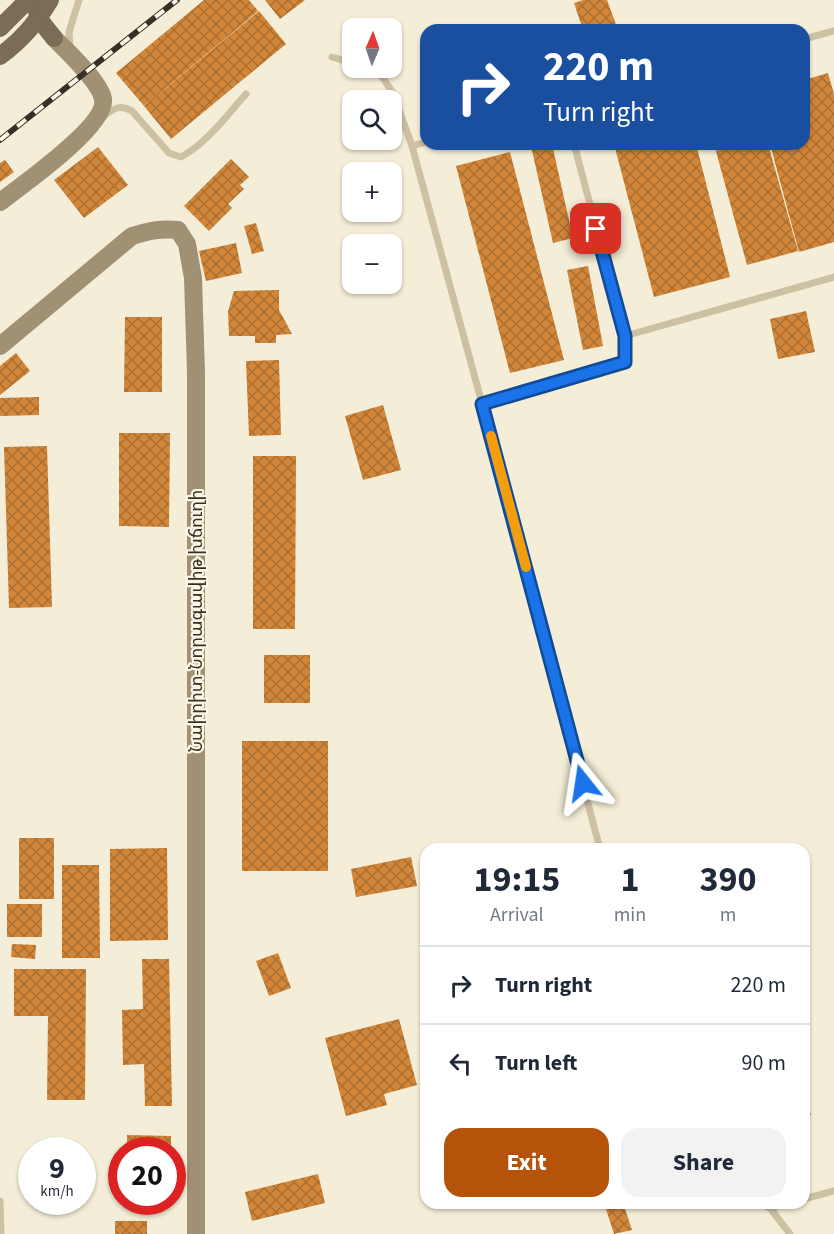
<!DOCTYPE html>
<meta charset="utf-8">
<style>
:root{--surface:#fff;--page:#f2f2f3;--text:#1f2937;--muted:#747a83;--line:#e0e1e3;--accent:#b45309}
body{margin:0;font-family:"Source Sans 3","Noto Sans Armenian",sans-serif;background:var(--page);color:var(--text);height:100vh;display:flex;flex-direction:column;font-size:22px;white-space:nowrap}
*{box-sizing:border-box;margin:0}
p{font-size:20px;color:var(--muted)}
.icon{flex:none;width:33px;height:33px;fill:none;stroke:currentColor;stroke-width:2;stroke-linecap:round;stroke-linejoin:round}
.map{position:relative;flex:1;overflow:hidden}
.drawer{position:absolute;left:420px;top:843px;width:390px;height:366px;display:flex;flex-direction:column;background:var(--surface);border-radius:18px;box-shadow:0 2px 4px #0004}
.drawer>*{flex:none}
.guide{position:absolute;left:420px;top:24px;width:390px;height:126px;border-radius:18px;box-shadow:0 2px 4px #0004;background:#1a4fa0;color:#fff;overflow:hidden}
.needle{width:39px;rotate:2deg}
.buttons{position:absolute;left:342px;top:18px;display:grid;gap:12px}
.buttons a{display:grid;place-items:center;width:60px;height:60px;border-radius:12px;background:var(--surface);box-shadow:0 2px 4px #0004;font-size:30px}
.speed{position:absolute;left:18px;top:1137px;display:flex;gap:12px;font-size:30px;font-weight:700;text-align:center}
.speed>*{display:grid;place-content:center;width:78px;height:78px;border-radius:50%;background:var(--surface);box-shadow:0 2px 4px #0004;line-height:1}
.speed small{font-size:15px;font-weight:400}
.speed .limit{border:9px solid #d22;background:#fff;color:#111}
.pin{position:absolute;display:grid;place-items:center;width:51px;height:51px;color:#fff;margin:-26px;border-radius:12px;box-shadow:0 3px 9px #0006}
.me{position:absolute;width:66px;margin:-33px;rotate:345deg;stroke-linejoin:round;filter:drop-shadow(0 0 4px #0008)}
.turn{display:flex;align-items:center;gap:21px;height:126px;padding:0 24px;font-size:27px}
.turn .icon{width:78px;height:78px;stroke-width:2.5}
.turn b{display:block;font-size:42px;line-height:51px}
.eta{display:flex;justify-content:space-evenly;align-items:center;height:102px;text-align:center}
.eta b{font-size:36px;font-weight:700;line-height:42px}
.button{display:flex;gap:12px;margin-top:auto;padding:12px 24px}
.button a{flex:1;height:69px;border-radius:18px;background:var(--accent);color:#fff;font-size:24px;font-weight:700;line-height:69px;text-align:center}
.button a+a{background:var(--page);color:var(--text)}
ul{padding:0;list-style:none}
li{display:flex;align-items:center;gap:18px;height:78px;padding:0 24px;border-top:2px solid var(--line)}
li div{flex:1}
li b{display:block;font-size:22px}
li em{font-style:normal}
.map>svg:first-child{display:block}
.building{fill:url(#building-cross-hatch)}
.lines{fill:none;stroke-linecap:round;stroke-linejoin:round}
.lane{stroke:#cdc1a3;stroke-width:7}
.secondary{stroke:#a09074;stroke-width:18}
.primary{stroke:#7a6c55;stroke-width:18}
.rail-casing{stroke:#373026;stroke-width:6}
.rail{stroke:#fbf7e5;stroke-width:4;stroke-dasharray:11;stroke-linecap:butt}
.route-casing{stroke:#114b97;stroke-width:15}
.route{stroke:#1a73e8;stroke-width:10}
.slow{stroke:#f59e0b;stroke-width:10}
.labels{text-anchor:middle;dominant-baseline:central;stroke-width:4.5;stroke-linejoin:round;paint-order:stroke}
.street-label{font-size:18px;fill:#373026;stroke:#fbf7e5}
</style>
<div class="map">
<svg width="834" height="1234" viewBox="0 0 834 1234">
<defs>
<pattern id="building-cross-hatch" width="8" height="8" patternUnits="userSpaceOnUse" patternTransform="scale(1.5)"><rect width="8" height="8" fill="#d18639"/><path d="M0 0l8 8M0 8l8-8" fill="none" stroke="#aa6e30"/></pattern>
</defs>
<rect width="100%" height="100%" fill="#f4eed8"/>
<g class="building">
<path d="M204,0H249L258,11L144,106L116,73Z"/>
<path d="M265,0H305L280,19Z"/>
<path d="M583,0H607L618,30H583L574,3Z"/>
<path d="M259,11L286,44L171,139L144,106Z"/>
<path d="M828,73L834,94V242L799,252L770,144H804V80Z"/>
<path d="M538,144H552L573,238L553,243L531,146Z"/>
<path d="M614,144H696L730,277L654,297Z"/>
<path d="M714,144H768L798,251L747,265Z"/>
<path d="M98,147L128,185L84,218L54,180Z"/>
<path d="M510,152L564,360L510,373L456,166Z"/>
<path d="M231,159L249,177L240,185L244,189L228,204L232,208L209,231L184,206Z"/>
<path d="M5,160L14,172L0,182V163Z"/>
<path d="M256,223L264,251L252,254L244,226Z"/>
<path d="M236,243L242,273L206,281L199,251Z"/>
<path d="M588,266L603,346L583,350L567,270Z"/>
<path d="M279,290V310L292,334L276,335V343H255V336H229L228,311L234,291Z"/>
<path d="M806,311L815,352L778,359L770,319Z"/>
<path d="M125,317H162V392H124Z"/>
<path d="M16,353L30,371L0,395V366Z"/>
<path d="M279,360L281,435L249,436L246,361Z"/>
<path d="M39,397V415L0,416V398Z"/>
<path d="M383,405L401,470L363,480L345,416Z"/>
<path d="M119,433H170L169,527L119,526Z"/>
<path d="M47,446L52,607L9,608L4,447Z"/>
<path d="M253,456H296L295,629H253Z"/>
<rect x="264" y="655" width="46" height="48"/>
<rect x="242" y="741" width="86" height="130"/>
<rect x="19" y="838" width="35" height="61"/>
<path d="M167,848L168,940L110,941V849Z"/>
<path d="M411,857L417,886L356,897L351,869Z"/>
<path d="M62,865H99L100,958H62Z"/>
<rect x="7" y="904" width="35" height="33"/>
<path d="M12,944L36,945L35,959L11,957Z"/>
<path d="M278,953L291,988L269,996L256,961Z"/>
<path d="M142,959H169L172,1106H145L144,1064L123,1065L122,1010L143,1009Z"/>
<path d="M14,969H86L85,1100H47L48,1016H14Z"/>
<path d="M399,1019L417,1085L384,1094L387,1105L346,1116L325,1038Z"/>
<path d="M804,1089L811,1115L804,1117Z"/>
<path d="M127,1135L171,1136V1149L127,1150Z"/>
<path d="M318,1174L325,1203L252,1221L245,1192Z"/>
<path d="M604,1203H623L632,1230L614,1234Z"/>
<rect x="115" y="1221" width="32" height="13"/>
</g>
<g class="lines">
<g class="lane">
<path d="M804,39L834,31"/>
<path d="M70,49L69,32L79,0"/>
<path d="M332,57L352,63"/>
<path d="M370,68L377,69L393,93L412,146L487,422L600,849"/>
<path d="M103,117C114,108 120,104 132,111L169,153L181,157C207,143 227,115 246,94"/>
<path d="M412,146L426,142"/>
<path d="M625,336L834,277"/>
<path d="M482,404L625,362V336L574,144"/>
<path d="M804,1199L834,1191"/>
<path d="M0,1201L1,1234"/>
<path d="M758,1203L770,1208L790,1234"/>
<path d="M770,1208L789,1203"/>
</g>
<g class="secondary">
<path d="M0,202C21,186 108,125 103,99C100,82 67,51 54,38"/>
<path d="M0,346L132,236C148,231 161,228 178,230L187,244L193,278L196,373V1234"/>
</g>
<g class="primary">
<path d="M34,0L39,19L54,38"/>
<path d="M0,28L28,0"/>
<path d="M0,56C22,40 36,23 50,0"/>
</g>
<g class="rail-casing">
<path id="rail" d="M0,140L177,0"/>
</g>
<use href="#rail" class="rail"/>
</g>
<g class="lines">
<g class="route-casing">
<path id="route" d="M583,783L482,404L625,362V336L596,229"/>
</g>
<use href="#route" class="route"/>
<path class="slow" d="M491,436L526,567"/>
</g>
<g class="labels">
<g class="street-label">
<text transform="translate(196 621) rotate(-90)">Նաիրիտ-Նորագավիթ խճուղի</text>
</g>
</g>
</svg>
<div class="buttons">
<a><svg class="needle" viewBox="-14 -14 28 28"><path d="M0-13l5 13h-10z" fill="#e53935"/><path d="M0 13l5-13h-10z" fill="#747a83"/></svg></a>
<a><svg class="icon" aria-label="search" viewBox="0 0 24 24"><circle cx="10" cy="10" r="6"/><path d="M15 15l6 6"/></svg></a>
<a>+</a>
<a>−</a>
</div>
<div class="speed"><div>9<small>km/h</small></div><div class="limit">20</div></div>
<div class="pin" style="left:596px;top:229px;background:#d93025"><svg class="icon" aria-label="arrive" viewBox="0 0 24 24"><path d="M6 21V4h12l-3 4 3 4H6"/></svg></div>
<svg class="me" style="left:583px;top:783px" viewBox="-20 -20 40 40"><path d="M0-17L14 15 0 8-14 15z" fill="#1a73e8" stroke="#fff" stroke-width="4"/></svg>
<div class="guide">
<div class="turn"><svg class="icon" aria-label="right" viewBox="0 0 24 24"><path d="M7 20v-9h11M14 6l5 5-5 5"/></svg><div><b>220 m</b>Turn right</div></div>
</div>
<section class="drawer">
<div class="eta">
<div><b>19:15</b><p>Arrival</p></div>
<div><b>1</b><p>min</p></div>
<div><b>390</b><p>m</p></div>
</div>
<ul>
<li><svg class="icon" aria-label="right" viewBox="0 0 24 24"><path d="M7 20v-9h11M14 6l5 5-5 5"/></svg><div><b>Turn right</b></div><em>220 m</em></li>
<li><svg class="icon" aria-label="left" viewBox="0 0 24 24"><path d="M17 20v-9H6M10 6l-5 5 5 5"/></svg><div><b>Turn left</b></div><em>90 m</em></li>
</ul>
<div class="button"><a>Exit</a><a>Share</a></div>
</section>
</div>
